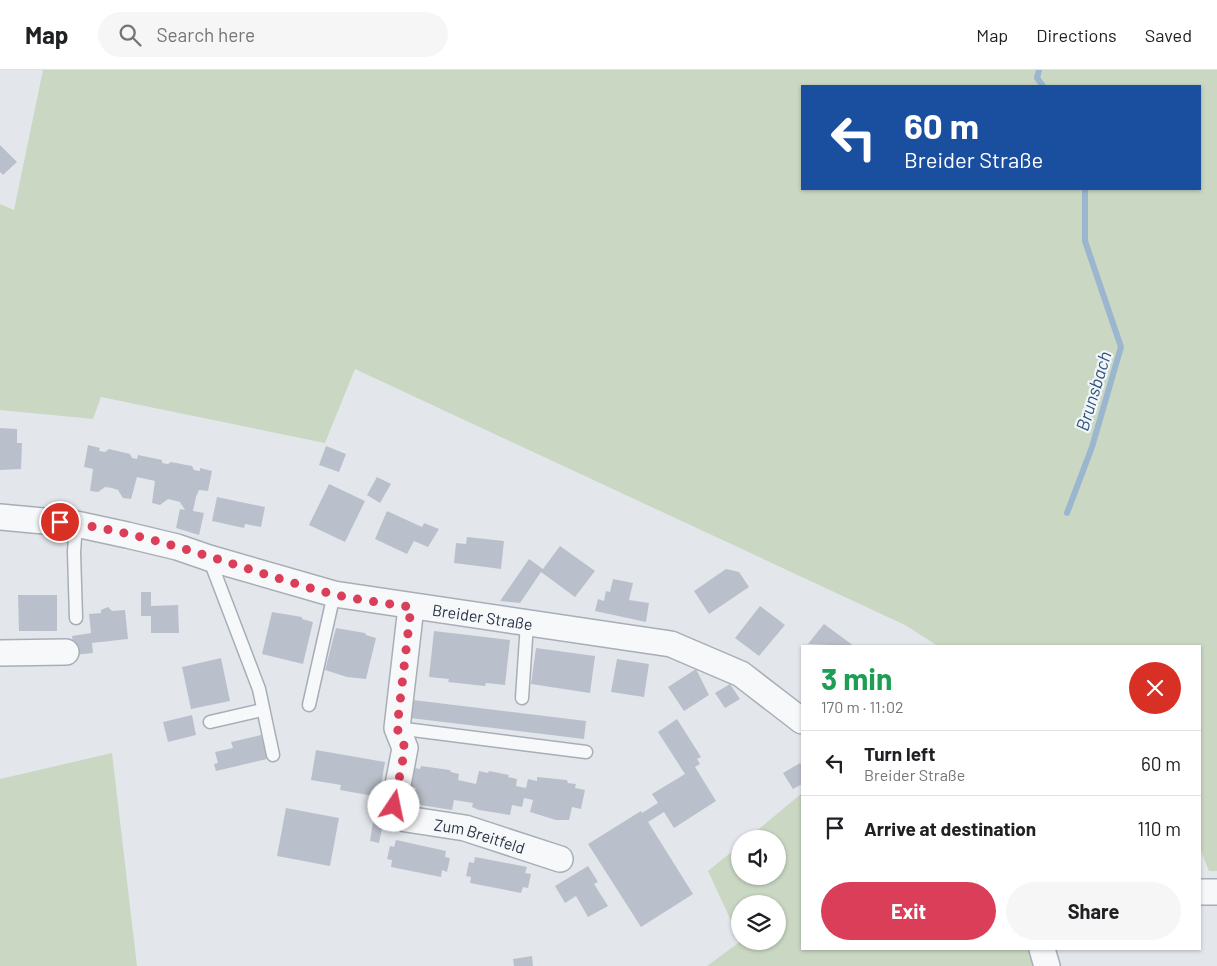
<!DOCTYPE html>
<meta charset="utf-8">
<style>
:root{--surface:#fff;--page:#f6f6f6;--text:#202124;--muted:#757577;--line:#e0e0e0;--accent:#db3e59}
body{margin:0;font-family:Barlow,sans-serif;background:var(--page);color:var(--text);height:100vh;display:flex;flex-direction:column;font-size:19px;white-space:nowrap}
*{box-sizing:border-box;margin:0}
p{font-size:16px;color:var(--muted)}
.icon{flex:none;width:28px;height:28px;fill:none;stroke:currentColor;stroke-width:2;stroke-linecap:round;stroke-linejoin:round}
.map{position:relative;flex:1;overflow:hidden}
.drawer{position:absolute;left:801px;top:575px;width:400px;height:305px;display:flex;flex-direction:column;background:var(--surface);border-radius:0px;box-shadow:0 1px 4px #0004}
.drawer>*{flex:none}
.top-card{position:absolute;left:801px;top:15px;width:400px;height:105px;border-radius:0px;box-shadow:0 1px 4px #0004;background:#1a4fa0;color:#fff;overflow:hidden}
.tools{position:absolute;left:731px;top:760px;display:grid;gap:10px}
.tools a{display:grid;place-items:center;width:55px;height:55px;border-radius:50%;background:var(--surface);box-shadow:0 1px 4px #0004;font-size:25px}
.pin{position:absolute;display:grid;place-items:center;width:42px;height:42px;color:#fff;margin:-21px;border:2px solid #fff;border-radius:50%;box-shadow:0 1px 5px #0007}
.me{position:absolute;width:55px;margin:-28px;rotate:11deg;stroke-linejoin:round;filter:drop-shadow(0 0 4px #0008)}
.turn{display:flex;align-items:center;gap:18px;height:105px;padding:0 20px;font-size:22px}
.turn .icon{width:65px;height:65px;stroke-width:2.5}
.turn b{display:block;font-size:35px;line-height:42px}
.round{display:grid;place-items:center;flex:none;width:52px;height:52px;border-radius:26px;background:var(--page)}
.summary{display:flex;align-items:center;justify-content:space-between;height:85px;padding:0 20px}
h1{font-size:30px;font-weight:700;line-height:38px;color:#1e9e55}
.button{display:flex;gap:10px;margin-top:auto;padding:10px 20px}
.button a{flex:1;height:58px;border-radius:30px;background:var(--accent);color:#fff;font-size:20px;font-weight:700;line-height:58px;text-align:center}
.button a+a{background:var(--page);color:var(--text)}
ul{padding:0;list-style:none}
li{display:flex;align-items:center;gap:15px;height:65px;padding:0 20px;border-top:1px solid var(--line)}
li div{flex:1}
li b{display:block;font-size:19px}
li em{font-style:normal}
header{display:flex;align-items:center;gap:30px;box-sizing:border-box;height:70px;padding:0 25px;background:var(--surface);border-bottom:1px solid var(--line)}
header strong{font-size:24px}
nav{display:flex;gap:28px;margin-inline-start:auto;font-size:18px}
.search{width:350px;height:45px;background:var(--page);display:flex;align-items:center;gap:12px;box-sizing:border-box;padding:0 18px;border-radius:28px;color:var(--muted);font-size:19px}
.map>svg:first-child{display:block}
.green{fill:#c9d7c3;fill-rule:evenodd}
.lines{fill:none;stroke-linecap:round;stroke-linejoin:round}
.stream{stroke:#9bb6cf;stroke-width:6}
.building{fill:#bac0cb}
.service-casing{stroke:#a7aeb7;stroke-width:15}
.minor-casing{stroke:#a7aeb7;stroke-width:28}
.service{stroke:#f6f8fa;stroke-width:12}
.minor{stroke:#f6f8fa;stroke-width:25}
.route{stroke:#db3e59;stroke-width:9;stroke-dasharray:0 16.2}
.labels{text-anchor:middle;dominant-baseline:central;stroke-width:4.5;stroke-linejoin:round;paint-order:stroke}
.street-label{font-size:16px;fill:#293447;stroke:#f3f6f9}
.water-label{font-size:18px;font-style:italic;fill:#2f547f;stroke:#f3f6f9}
</style>
<header>
<strong>Map</strong>
<div class="search"><svg class="icon" aria-label="search" viewBox="0 0 24 24"><circle cx="10" cy="10" r="6"/><path d="M15 15l6 6"/></svg>Search here</div>
<nav><a>Map</a><a>Directions</a><a>Saved</a></nav>
</header>
<div class="map">
<svg width="1217" height="896" viewBox="0 0 1217 896">
<rect width="100%" height="100%" fill="#e3e7ec"/>
<g class="green">
<path d="M43,0H1217V801H1209L1200,778V576H938L905,555L355,299L325,373L101,327L93,349L0,340V134L14,140ZM802,16H1200V119H802Z"/>
<path d="M112,683L137,896H0V709Z"/>
<path d="M802,723V879H1032L1037,896H707L741,871H778V834H740V870L708,801L740,775V806H778V769H747Z"/>
</g>
<g class="lines">
<g class="stream">
<path d="M1039,0L1037,8L1043,16"/>
<path d="M1067,443L1092,377L1121,277L1085,171V119"/>
</g>
</g>
<g class="building">
<path d="M0,75L17,92L3,105L0,102Z"/>
<path d="M0,358L17,359V373H22L21,399L0,400Z"/>
<path d="M88,375L100,378L99,381L105,382L109,379L130,384L132,388L137,389L138,385L162,390V393L168,394L171,392L192,396L194,400L200,401V398L212,401L208,421L199,420L196,427L193,441L204,443L199,465L176,458L180,439L185,440L180,432L168,429L160,435L152,433L155,411L137,407L131,429L123,428L118,420L112,418L105,417L98,422L90,421L93,399L84,397Z"/>
<path d="M326,376L346,384L339,402L319,395Z"/>
<path d="M377,407L391,414L380,433L367,425Z"/>
<path d="M329,414L365,431L345,472L309,455Z"/>
<path d="M217,427L265,437L261,457L245,454L244,458L212,451Z"/>
<path d="M387,441L422,457L424,453L439,459L428,477L414,471L407,484L375,469Z"/>
<path d="M467,467L504,471L501,499L454,493L456,473L466,474Z"/>
<path d="M560,476L595,501L575,527L541,502L520,533L500,531L529,489L543,499Z"/>
<path d="M726,499L739,502L749,517L709,544L694,521Z"/>
<path d="M613,509L633,513L629,530L649,533L646,552L595,541L598,529L604,531L606,521L610,522Z"/>
<path d="M141,522H151V536L178,535L179,563H151V546H141Z"/>
<path d="M18,525H57V561H19Z"/>
<path d="M760,536L785,555L759,586L735,568Z"/>
<path d="M108,537L112,541L125,540L128,569L92,573L93,583L74,585L72,566L91,563L89,544L101,543V540Z"/>
<path d="M272,542L302,547V549L313,552L303,594L262,584Z"/>
<path d="M824,554L854,576L808,574Z"/>
<path d="M336,558L365,563L366,565L376,568L366,609L347,607L325,600Z"/>
<path d="M434,561L510,570L505,615L486,613L485,616L448,612L449,609L429,607Z"/>
<path d="M536,578L595,586L590,623L531,614Z"/>
<path d="M221,588L230,631L191,639L182,597Z"/>
<path d="M617,589L649,594L644,627L611,622Z"/>
<path d="M696,599L709,625L684,641L668,617Z"/>
<path d="M730,614L740,629L725,638L715,623Z"/>
<path d="M413,630L586,651L584,669L410,648Z"/>
<path d="M192,645L196,665L168,672L163,652Z"/>
<path d="M677,649L701,687L697,689L700,694L695,697L716,731L674,758L664,742L648,752L693,824L641,857L588,774L641,741L642,743L658,733L652,724L685,704L658,662Z"/>
<path d="M261,665L267,689L216,701L214,694L218,693L215,682L233,678L231,672Z"/>
<path d="M316,680L385,692L379,727L340,720L341,715L311,710Z"/>
<path d="M800,693L802,697V714L793,719L783,703Z"/>
<path d="M421,696L450,700L451,702L459,704L458,710L476,714L479,701L488,703L489,701L509,705L508,707L517,709L516,716L526,718L528,709L537,711V707L567,710L568,713L576,714L575,718L585,720L581,739L572,737L569,750H556L530,742L533,730L524,728L522,737L512,735L510,745L479,740L472,737L473,733L454,730L452,740L420,735L421,734L413,732L416,718L407,716L410,697L420,699Z"/>
<path d="M286,738L339,748L330,796L277,786Z"/>
<path d="M373,752L383,754L379,773L370,771Z"/>
<path d="M396,770L446,781L445,787L450,788L447,802L442,800L441,807L391,797L392,790L387,789L390,776L394,777Z"/>
<path d="M475,787L527,797L525,803L531,804L528,818L523,817L521,823L470,813L471,807L466,806L469,792L474,793Z"/>
<path d="M588,796L598,812L594,814L608,836L588,847L576,826L565,833L555,816Z"/>
<path d="M532,886L533,896H514L513,889Z"/>
</g>
<g class="lines">
<g class="service-casing">
<g id="service">
<path d="M209,488L259,619L273,685"/>
<path d="M76,548L74,482L76,454"/>
<path d="M522,628L527,553"/>
<path d="M309,635L334,524"/>
<path d="M210,652L262,640"/>
<path d="M397,658L586,682"/>
</g>
</g>
<g class="minor-casing">
<g id="minor">
<path id="s1" d="M0,447L76,454L127,465L177,477L209,488L334,524L671,574L741,604L802,651"/>
<path id="s2" d="M411,537L397,658L405,678L394,736L400,745L406,749L465,758L560,789"/>
<path d="M0,583L66,582"/>
<path d="M1200,822H1217"/>
<path d="M1042,879L1047,896"/>
</g>
</g>
<use href="#service" class="service"/>
<use href="#minor" class="minor"/>
</g>
<g class="lines">
<path class="route" d="M60,452C153,462 242,500 332,524C357,530 385,533 411,537L397,658L405,678L394,736"/>
</g>
<g class="labels">
<g class="street-label">
<text stroke="none"><textPath href="#s1" startOffset="494">Breider Straße</textPath></text>
<text stroke="none"><textPath href="#s2" startOffset="296">Zum Breitfeld</textPath></text>
</g>
<g class="water-label">
<text transform="translate(1093 321) rotate(-73)">Brunsbach</text>
</g>
</g>
</svg>
<div class="tools">
<a><svg class="icon" aria-label="sound" viewBox="0 0 24 24"><path d="M4 9h4l5-4v14l-5-4H4zM17 9q2 3 0 6"/></svg></a>
<a><svg class="icon" aria-label="layers" viewBox="0 0 24 24"><path d="M12 4l9 5-9 5-9-5zM3 14l9 5 9-5"/></svg></a>
</div>
<div class="pin" style="left:60px;top:452px;background:#d93025"><svg class="icon" aria-label="arrive" viewBox="0 0 24 24"><path d="M6 21V4h12l-3 4 3 4H6"/></svg></div>
<svg class="me" style="left:394px;top:736px" viewBox="-20 -20 40 40"><circle r="19" fill="#fff"/><path d="M0-13L10 11 0 6-10 11z" fill="#db3e59"/></svg>
<div class="top-card">
<div class="turn"><svg class="icon" aria-label="left" viewBox="0 0 24 24"><path d="M17 20v-9H6M10 6l-5 5 5 5"/></svg><div><b>60 m</b>Breider Straße</div></div>
</div>
<section class="drawer">
<div class="summary"><div><h1>3 min</h1><p>170 m · 11:02</p></div><a class="round" style="background:#d93025;color:#fff"><svg class="icon" aria-label="close" viewBox="0 0 24 24"><path d="M6 6l12 12M18 6L6 18"/></svg></a></div>
<ul>
<li><svg class="icon" aria-label="left" viewBox="0 0 24 24"><path d="M17 20v-9H6M10 6l-5 5 5 5"/></svg><div><b>Turn left</b><p>Breider Straße</p></div><em>60 m</em></li>
<li><svg class="icon" aria-label="arrive" viewBox="0 0 24 24"><path d="M6 21V4h12l-3 4 3 4H6"/></svg><div><b>Arrive at destination</b></div><em>110 m</em></li>
</ul>
<div class="button"><a>Exit</a><a>Share</a></div>
</section>
</div>
